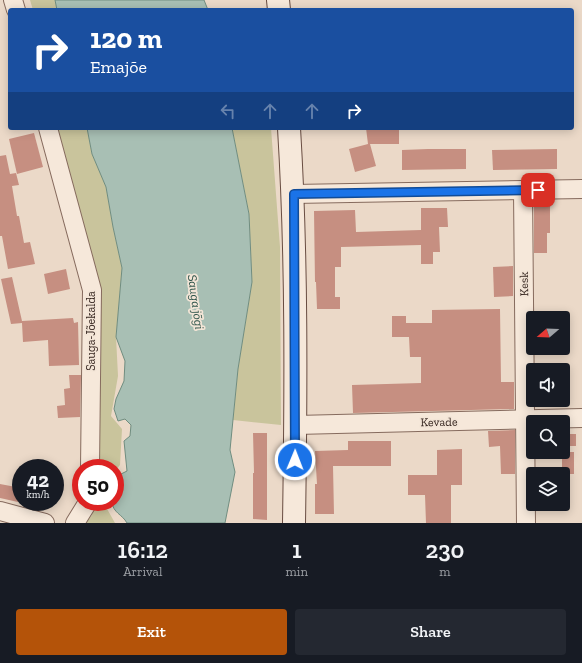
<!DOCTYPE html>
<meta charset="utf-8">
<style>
:root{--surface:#171b24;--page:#242831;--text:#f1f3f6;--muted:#9ea1a6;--accent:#b45309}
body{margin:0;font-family:"Zilla Slab",serif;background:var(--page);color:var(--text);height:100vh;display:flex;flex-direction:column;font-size:15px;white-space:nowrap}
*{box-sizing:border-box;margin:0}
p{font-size:13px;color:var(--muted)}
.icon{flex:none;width:22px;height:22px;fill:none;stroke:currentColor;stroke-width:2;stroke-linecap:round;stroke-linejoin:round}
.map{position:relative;height:523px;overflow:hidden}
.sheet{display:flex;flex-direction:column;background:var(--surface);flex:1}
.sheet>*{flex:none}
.top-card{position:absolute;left:8px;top:8px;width:566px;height:122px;border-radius:4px;box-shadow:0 2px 10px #0003;background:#1a4fa0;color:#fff;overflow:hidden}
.needle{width:26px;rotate:251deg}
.controls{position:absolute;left:526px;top:311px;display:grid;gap:8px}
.controls a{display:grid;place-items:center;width:44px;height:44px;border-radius:4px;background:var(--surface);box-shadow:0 2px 10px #0003;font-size:20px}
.speed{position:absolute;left:12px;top:459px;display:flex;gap:8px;font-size:20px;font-weight:700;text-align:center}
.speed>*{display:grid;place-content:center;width:52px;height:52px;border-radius:50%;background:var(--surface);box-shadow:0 2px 10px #0003;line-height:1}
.speed small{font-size:10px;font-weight:400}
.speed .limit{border:6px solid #d22;background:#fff;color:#111}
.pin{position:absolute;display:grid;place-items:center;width:34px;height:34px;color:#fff;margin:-17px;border-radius:8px;box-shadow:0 2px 6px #0006}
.me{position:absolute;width:44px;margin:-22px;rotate:1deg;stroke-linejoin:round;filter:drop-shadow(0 0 3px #0008)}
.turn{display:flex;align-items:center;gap:14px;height:84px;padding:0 16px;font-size:18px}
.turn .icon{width:52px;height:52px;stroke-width:2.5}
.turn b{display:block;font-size:28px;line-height:34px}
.lanes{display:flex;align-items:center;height:38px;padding:0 16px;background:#0003;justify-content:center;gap:20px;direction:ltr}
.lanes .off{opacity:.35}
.eta{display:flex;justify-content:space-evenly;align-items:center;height:68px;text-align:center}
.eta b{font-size:24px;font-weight:600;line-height:28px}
.primary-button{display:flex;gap:8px;margin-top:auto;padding:8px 16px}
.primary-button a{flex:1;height:46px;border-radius:4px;background:var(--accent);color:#fff;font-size:16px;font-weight:600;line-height:46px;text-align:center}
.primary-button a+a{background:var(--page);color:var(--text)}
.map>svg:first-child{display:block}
.green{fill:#c9c49c}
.water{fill:#a8bfb4;stroke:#708d80}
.building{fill:#c68f81}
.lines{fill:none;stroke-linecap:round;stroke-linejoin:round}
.minor-casing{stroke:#866b5e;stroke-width:20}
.secondary-casing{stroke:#684c41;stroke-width:24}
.minor{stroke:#f6e8da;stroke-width:18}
.secondary{stroke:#f6e8da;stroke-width:22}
.route-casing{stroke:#114b97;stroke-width:10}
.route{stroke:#1a73e8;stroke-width:7}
.labels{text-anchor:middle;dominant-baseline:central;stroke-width:3.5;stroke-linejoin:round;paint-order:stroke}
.street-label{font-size:12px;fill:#372721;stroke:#f3e5d7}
.water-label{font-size:13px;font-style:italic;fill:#31564c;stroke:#f3e5d7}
</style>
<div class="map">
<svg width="582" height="523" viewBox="0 0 582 523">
<rect width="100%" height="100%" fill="#ebd9c8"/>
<g class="green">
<path d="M30,0H55L57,10H33Z"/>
<path d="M55,128H87L92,154L106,187L113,227L122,268L116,337L118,376L111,416L122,429L120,465L115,471V468H97L99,300Z"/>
<path d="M232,128H271L280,247L281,425L233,420L238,369L252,282L249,213Z"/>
<path d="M94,502H107L106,507L115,523H86L92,515Z"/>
</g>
<g class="water">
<path d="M55,0H204L208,10H57Z"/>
<path d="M87,128H232L249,214L252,282L238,369L230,450L235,472L225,523H127C122,514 113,513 112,502H115V477L127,471L124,441L130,436L131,425L125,419L118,421L114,409L116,399L124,381L125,361L116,337L122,268L113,227L106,187L92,154Z"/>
</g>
<g class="building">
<path d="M366,128H399V144H370L376,166L355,172L349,149L368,144Z"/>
<path d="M34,133L43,167L17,174L9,139Z"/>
<path d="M428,149H466V169L402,170V150Z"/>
<path d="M557,149V169L493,170L492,150Z"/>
<path d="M6,155L10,174L16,173L19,185L12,186L17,216H19L24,243L30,242L35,264L8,269L2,236H0V156Z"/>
<path d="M534,206H550V233H547V253H534Z"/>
<path d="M421,208H447L448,227H439L440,252H433V264H421V245L341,247V267H335V297H340V309H317L316,282H315L314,211L355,210L356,232L421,230Z"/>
<path d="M513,266V296L494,297L493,267Z"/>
<path d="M66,269L70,289L48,294L44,274Z"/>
<path d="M12,277L22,321L73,318L74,323L78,322L79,365L49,366L48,340L23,342L22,323L11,324L1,279Z"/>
<path d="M500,309L501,382H514V409L353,413L352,385L421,383V357H410L409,337H392V316H406V323H432V310Z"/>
<path d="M69,375H81L80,417L58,418L57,406L65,405L64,389L70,388Z"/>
<path d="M515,430V474H501L500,446L489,447L488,431Z"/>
<path d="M253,433H267V520L253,519V473H254Z"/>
<rect x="563" y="434" width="13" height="12"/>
<path d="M348,441H391V466H333L334,514H315V484H317L315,451L348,450Z"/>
<path d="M462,449V485H451V523H426L425,495H408V475H437V450Z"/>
<rect x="562" y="452" width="12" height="22"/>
<path d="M0,484L21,488L18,502L0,498Z"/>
</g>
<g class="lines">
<g class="minor-casing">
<g id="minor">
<path d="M13,0L16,10"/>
<path d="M48,128L92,290L90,468"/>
<path d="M523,190L526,523"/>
<path d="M293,194L582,189"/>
<path d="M296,425L582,418"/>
<path d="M0,511L45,523"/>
<path d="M75,523L88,502"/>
</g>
</g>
<g class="secondary-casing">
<g id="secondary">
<path d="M278,0L279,10"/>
<path d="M289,128C297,259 296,391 294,523"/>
</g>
</g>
<use href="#minor" class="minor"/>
<use href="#secondary" class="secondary"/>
</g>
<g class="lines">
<g class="route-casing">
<path id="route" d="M295,460L294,194L538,190"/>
</g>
<use href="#route" class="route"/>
</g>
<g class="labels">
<g class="street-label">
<text transform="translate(524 284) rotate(-91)">Kesk</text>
<text transform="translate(91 331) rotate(-90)">Sauga-Jõekalda</text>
<text transform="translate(439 422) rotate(-1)">Kevade</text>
</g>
<g class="water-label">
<text transform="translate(196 302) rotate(82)">Sauga jõgi</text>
</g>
</g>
</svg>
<div class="controls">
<a><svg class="needle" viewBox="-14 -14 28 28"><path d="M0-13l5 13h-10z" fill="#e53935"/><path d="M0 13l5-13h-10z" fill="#9ea1a6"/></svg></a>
<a><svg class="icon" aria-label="sound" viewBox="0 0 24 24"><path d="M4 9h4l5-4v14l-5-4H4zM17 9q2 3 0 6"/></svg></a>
<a><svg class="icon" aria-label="search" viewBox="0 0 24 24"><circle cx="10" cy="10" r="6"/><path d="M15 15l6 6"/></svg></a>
<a><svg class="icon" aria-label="layers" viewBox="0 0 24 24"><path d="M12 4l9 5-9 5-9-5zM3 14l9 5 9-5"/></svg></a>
</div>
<div class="speed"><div>42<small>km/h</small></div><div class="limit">50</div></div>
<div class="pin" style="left:538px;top:190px;background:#d93025"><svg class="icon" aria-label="arrive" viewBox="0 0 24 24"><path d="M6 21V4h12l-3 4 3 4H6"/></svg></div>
<svg class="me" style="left:295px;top:460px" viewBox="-20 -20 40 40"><circle r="17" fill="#1a73e8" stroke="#fff" stroke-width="3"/><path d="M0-11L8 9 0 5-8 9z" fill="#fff"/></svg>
<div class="top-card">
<div class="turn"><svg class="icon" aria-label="right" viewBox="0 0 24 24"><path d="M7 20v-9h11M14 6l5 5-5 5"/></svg><div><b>120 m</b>Emajõe</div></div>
<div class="lanes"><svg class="icon off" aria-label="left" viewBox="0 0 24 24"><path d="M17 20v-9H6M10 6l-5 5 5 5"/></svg><svg class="icon off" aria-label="ahead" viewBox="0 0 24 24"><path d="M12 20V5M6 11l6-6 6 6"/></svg><svg class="icon off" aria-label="ahead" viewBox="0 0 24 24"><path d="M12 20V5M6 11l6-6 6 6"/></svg><svg class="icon" aria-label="right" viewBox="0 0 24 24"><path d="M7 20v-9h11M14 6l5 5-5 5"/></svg></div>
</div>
</div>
<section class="sheet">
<div class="eta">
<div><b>16:12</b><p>Arrival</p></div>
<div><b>1</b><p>min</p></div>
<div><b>230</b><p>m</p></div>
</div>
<div class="primary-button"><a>Exit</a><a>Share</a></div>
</section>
